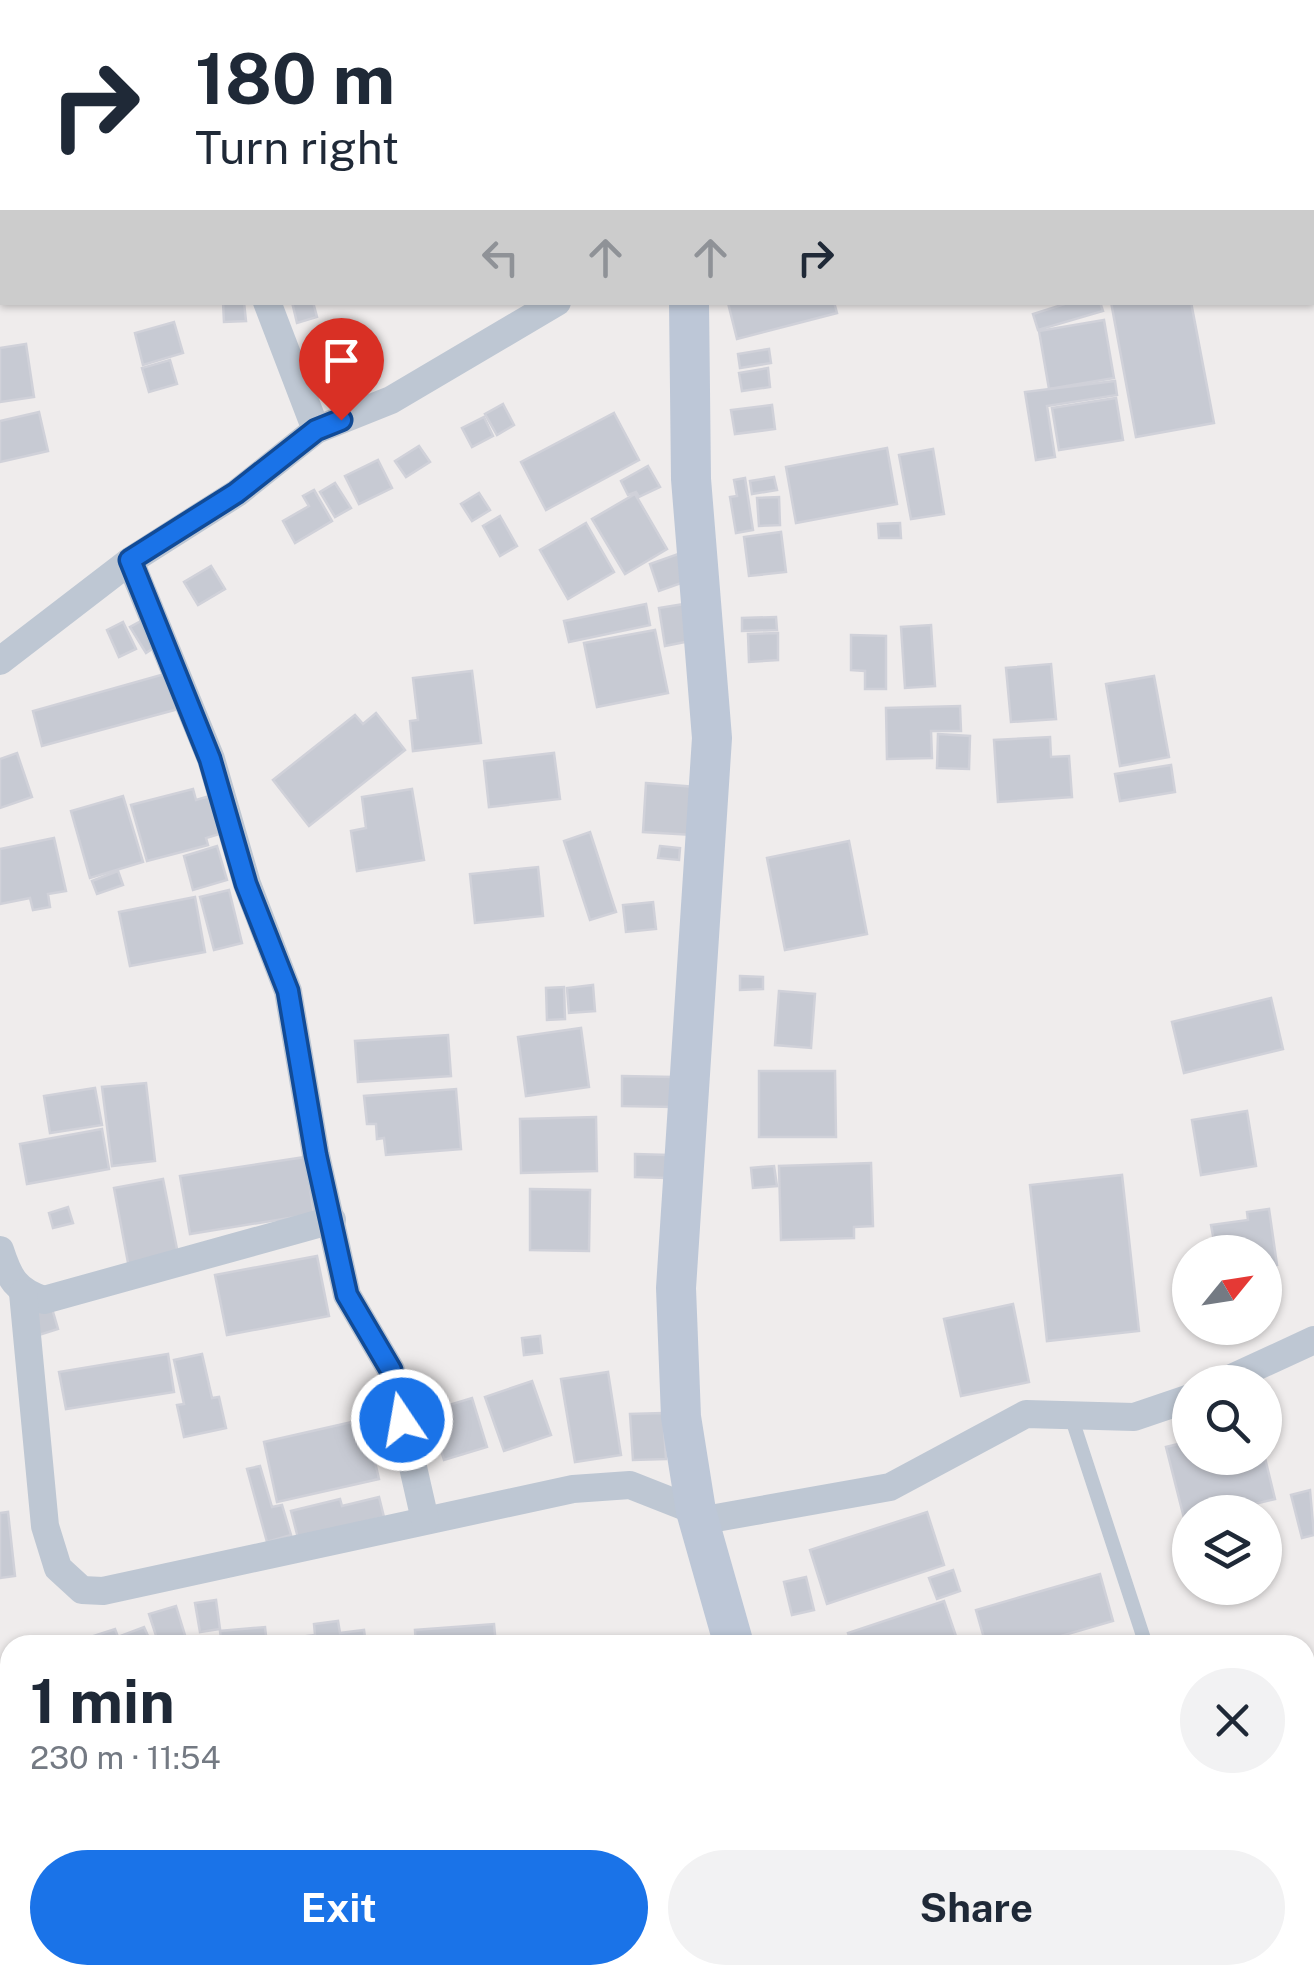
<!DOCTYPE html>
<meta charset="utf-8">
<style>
:root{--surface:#fff;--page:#f2f2f3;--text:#1f2937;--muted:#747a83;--accent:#1a73e8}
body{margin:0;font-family:"Public Sans",sans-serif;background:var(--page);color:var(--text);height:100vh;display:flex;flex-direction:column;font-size:38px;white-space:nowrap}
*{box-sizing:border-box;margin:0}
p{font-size:32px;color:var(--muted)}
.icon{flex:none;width:55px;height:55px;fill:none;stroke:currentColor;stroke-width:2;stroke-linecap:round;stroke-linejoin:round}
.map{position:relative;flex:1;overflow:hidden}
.side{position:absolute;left:0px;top:1635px;width:1315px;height:350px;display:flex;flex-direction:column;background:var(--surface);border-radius:30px 30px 0 0;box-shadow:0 2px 8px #0004}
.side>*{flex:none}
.guide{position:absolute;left:0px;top:0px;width:1315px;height:305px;box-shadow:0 2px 8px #0004;background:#fff;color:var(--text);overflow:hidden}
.needle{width:65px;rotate:60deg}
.buttons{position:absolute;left:1172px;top:1235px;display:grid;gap:20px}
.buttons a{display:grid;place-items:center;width:110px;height:110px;border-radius:50%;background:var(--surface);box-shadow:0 2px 8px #0004;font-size:50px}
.pin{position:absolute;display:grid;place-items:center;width:85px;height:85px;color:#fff;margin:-102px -42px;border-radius:50% 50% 50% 0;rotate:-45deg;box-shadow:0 0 10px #0007}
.pin .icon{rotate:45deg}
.me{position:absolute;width:110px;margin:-55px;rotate:348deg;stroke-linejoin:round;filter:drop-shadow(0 0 8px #0008)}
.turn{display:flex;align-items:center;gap:35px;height:210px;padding:0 30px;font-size:45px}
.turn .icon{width:130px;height:130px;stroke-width:2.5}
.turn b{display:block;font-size:70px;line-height:85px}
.lanes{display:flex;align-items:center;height:95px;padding:0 30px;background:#0003;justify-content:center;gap:50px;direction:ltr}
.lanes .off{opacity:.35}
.round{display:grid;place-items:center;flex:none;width:105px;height:105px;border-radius:52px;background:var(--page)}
.head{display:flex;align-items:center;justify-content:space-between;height:170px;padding:0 30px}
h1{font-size:60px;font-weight:700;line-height:75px}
.action{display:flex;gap:20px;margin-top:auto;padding:20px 30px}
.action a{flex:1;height:115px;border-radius:60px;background:var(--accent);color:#fff;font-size:40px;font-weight:700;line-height:115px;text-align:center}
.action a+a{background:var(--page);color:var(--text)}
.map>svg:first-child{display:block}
.building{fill:#c7cad3;stroke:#d0d1d9;stroke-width:2.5}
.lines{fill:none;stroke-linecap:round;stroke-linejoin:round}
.lane{stroke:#bec7d3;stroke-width:14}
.street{stroke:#bec7d3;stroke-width:28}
.secondary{stroke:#bdc7d7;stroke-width:40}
.route-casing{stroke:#114b97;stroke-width:25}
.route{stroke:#1a73e8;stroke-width:18}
</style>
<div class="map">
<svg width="1314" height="1985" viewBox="0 0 1314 1985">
<rect width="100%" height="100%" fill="#efecec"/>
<g class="building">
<path d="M0,0H54V2H2L0,54Z"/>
<path d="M223,302H244L246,321L224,322Z"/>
<path d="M292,302H313L317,317L297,323Z"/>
<path d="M834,302L837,313L737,339L728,303Z"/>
<path d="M1071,302H1100L1103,311L1038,330L1033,314Z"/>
<path d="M1111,302H1191L1214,423L1136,437Z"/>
<path d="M1104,320L1114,378L1049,389L1039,331Z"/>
<path d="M174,322L183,353L143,365L135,333Z"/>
<path d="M26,344L34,397L0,402V348Z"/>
<path d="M769,349L771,363L740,368L738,354Z"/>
<path d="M170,360L177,384L149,392L142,368Z"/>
<path d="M768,368L770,387L742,391L739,373Z"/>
<path d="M1115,381L1117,395L1047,406L1055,457L1036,460L1025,392Z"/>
<path d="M1116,398L1123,440L1059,450L1052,408Z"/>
<path d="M503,404L514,425L497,435L485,414Z"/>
<path d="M772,405L775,429L735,434L731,410Z"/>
<path d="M39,412L48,451L0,462V421Z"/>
<path d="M614,413L639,460L546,510L521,462Z"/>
<path d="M484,417L493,436L472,447L462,428Z"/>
<path d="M419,446L430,462L406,477L395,461Z"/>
<path d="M887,448L897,504L796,523L786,467Z"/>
<path d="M933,449L944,514L911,519L899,455Z"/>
<path d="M378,460L392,488L359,504L345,476Z"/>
<path d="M648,466L660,487L639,497L636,492L628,495L621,481Z"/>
<path d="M774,477L777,490L752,494L750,481Z"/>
<path d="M745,478L753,530L736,533L730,497L737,496L734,480Z"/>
<path d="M335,483L351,508L335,517L320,492Z"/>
<path d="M314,490L332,521L295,543L283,521L309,506L303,496Z"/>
<path d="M479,493L490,510L472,521L461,504Z"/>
<path d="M635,494L667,549L625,574L592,519Z"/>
<path d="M779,497L780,525L759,526L757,498Z"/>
<path d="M500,516L517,546L500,556L483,526Z"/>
<path d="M586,523L614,572L568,599L540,550Z"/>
<path d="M900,523L901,538H879L878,524Z"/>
<path d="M781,532L786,572L749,576L744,537Z"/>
<path d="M678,554L687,581L659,591L650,564Z"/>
<path d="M211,566L225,589L198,605L184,582Z"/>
<path d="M646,604L650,625L569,642L564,621Z"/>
<path d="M684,604L690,641L665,646L659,608Z"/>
<path d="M776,617L777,630L742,631V618Z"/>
<path d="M143,620L158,645L146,653L130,627Z"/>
<path d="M123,622L136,649L119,657L107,630Z"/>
<path d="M931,625L935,686L905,688L901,627Z"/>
<path d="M655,630L668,693L597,707L584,643Z"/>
<path d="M778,633V660L749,662L748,634Z"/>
<path d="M851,635L886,636V689H865V671L851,670Z"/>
<path d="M1051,664L1056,719L1011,722L1006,668Z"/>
<path d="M472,671L481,743L413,751L410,721L418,720L413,678Z"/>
<path d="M168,673L178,709L42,746L33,711Z"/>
<path d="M1154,676L1169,757L1120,766L1106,684Z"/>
<path d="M960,706L961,731H931L932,758L887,759L886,708Z"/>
<path d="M376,713L405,750L309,826L273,780L355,715L363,724Z"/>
<path d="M938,734L970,736L969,769L937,768Z"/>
<path d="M1050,737L1051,757L1069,756L1072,797L998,802L994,740Z"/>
<path d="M17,753L32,797L0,808V759Z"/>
<path d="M554,753L560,799L489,807L484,761Z"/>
<path d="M1171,765L1175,792L1120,801L1115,774Z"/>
<path d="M646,783L696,787L693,835L643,832Z"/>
<path d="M193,789L196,800L213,795L223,833L206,838L208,845L147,861L131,805Z"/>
<path d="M412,789L424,860L357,871L351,831L366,828L362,797Z"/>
<path d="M123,796L143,862L90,878L71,811Z"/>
<path d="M590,832L616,912L590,920L564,841Z"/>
<path d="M54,838L66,891L48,894L50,907L33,910L30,898L0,904V849Z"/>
<path d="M849,841L867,934L785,950L767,858Z"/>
<path d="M217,846L227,880L193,890L184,856Z"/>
<path d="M660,846L680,848L679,860L658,858Z"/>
<path d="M538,867L543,916L475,923L470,874Z"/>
<path d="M118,871L123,885L97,894L92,881Z"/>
<path d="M229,890L242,943L214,950L200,897Z"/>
<path d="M195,897L205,952L130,966L119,912Z"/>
<path d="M653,902L656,929L626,932L623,905Z"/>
<path d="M740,976L763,977V989L740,990Z"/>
<path d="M593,985L595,1011L569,1013L567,988Z"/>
<path d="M564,987L565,1019L547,1020L546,988Z"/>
<path d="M779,991L815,994L811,1048L775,1045Z"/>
<path d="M1271,998L1283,1049L1184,1073L1172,1022Z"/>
<path d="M581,1028L589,1087L526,1096L518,1037Z"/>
<path d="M448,1035L451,1076L358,1082L355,1041Z"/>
<path d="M759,1071H835L836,1137H759Z"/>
<path d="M622,1076L674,1077V1107L622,1106Z"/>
<path d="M146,1083L155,1161L112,1166L102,1087Z"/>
<path d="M95,1088L102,1125L50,1133L44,1096Z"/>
<path d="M456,1089L461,1149L386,1155L384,1138L377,1139L376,1124H367L364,1096Z"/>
<path d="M1247,1111L1256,1166L1201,1175L1192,1120Z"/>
<path d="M596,1117L597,1171L521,1173L520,1119Z"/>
<path d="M102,1129L109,1169L27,1184L20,1144Z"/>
<path d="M635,1154L668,1155L667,1178L635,1177Z"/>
<path d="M305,1157L314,1214L190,1234L180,1176Z"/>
<path d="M871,1163L873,1226L854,1227V1238L781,1240L779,1166Z"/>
<path d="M774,1166L777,1186L753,1188L751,1168Z"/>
<path d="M1122,1175L1139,1331L1047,1341L1030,1185Z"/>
<path d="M163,1179L179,1259L129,1268L114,1188Z"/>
<path d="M530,1189L590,1190L589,1251L530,1250Z"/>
<path d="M68,1207L73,1223L53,1228L49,1213Z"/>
<path d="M1269,1209L1277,1265L1265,1267V1252H1216L1211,1225L1248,1220L1247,1212Z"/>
<path d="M317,1256L329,1316L227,1335L215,1275Z"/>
<path d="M1013,1304L1029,1382L961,1396L944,1319Z"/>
<path d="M51,1305L58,1329L39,1335L31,1311Z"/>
<path d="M540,1336L542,1353L524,1355L522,1338Z"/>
<path d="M168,1354L174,1392L66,1409L59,1372Z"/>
<path d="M202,1354L212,1398L219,1397L226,1428L184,1437L177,1405L184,1404L174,1360Z"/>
<path d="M608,1372L621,1455L575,1462L561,1379Z"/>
<path d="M532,1381L551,1435L504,1451L485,1397Z"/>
<path d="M472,1398L487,1447L444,1460L429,1411Z"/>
<path d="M663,1413L666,1459L633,1460L630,1414Z"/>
<path d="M365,1419L379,1479L277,1502L264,1442Z"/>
<path d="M1190,1441V1458H1265L1275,1499L1222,1512H1190V1520L1185,1522L1166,1447Z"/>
<path d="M260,1466L272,1507L282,1505L291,1535L267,1542L247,1469Z"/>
<path d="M1310,1490L1314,1535L1302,1538L1291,1495Z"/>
<path d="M379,1497L384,1517L298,1538L291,1511L340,1499L342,1506Z"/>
<path d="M8,1512L15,1576L0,1578V1513Z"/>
<path d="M927,1512L944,1565L827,1604L810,1550Z"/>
<path d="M953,1570L960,1591L937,1599L929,1578Z"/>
<path d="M1100,1574L1113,1621L1030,1645H986L976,1610Z"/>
<path d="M806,1577L814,1610L792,1615L784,1582Z"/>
<path d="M216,1600L220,1629L200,1632L195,1603Z"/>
<path d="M944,1601L959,1645H940L938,1639L919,1645H852L848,1633Z"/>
<path d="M176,1606L188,1645H159L149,1614Z"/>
<path d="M338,1621L340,1633L364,1630L366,1645H300L299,1637L315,1635L314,1624Z"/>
<path d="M494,1624L496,1645H416L415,1630Z"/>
<path d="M144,1627L152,1645H66L115,1629L118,1637Z"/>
<path d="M265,1627L267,1645H222L220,1631Z"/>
<path d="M1310,1803L1314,1879L1305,1881V1805Z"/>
<path d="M431,1975H492L494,1985H433Z"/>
<path d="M519,1975H580L583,1985H521Z"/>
<path d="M632,1975H690L692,1985H634Z"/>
<path d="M715,1975H781L784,1985H718Z"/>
<path d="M980,1975H1007L1011,1985H952Z"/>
<path d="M1076,1975H1127L1131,1985H1079Z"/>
<path d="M1133,1975H1206L1208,1980L1192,1985H1137Z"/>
</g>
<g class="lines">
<g class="lane">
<path d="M1070,1413L1146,1645"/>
<path d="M1237,1975L1240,1985"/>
</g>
<g class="street">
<path d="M263,0V2"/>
<path d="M1136,2L1140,0"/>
<path d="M0,257H2"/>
<path d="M267,302L316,430"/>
<path d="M0,661L130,561"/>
<path d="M0,1250C9,1278 16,1291 44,1300L332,1220"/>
<path d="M23,1293L45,1526L58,1568L82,1590L103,1591L573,1489L630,1485L696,1511"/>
<path d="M1223,1382L1314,1340"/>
<path d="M425,1520L391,1370L347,1295L316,1155L288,991L247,884L211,759L130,561L237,493L316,430L391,400L557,302"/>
<path d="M699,1521L890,1487L1026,1414L1134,1417L1190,1398"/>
<path d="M111,1985L120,1975"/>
</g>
<g class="secondary">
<path d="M691,2V0"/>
<path d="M689,302L691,479L712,738L676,1288L681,1417L696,1511L734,1645"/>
<path d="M826,1975L829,1985"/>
</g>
</g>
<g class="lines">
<g class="route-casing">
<path id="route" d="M341,420L316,430L236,493L130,560L210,759L246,884L288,991L316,1155L347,1295L391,1370L402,1420"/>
</g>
<use href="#route" class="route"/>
</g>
</svg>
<div class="buttons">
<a><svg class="needle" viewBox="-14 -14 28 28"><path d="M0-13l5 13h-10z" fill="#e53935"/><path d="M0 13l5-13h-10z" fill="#747a83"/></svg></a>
<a><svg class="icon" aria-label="search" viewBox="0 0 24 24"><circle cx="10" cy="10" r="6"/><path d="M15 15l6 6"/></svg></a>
<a><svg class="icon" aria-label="layers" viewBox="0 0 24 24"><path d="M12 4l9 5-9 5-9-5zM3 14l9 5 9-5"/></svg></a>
</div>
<div class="pin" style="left:341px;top:420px;background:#d93025"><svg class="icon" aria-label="arrive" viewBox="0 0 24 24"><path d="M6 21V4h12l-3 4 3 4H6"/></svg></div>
<svg class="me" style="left:402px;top:1420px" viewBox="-20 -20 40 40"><circle r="17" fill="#1a73e8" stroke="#fff" stroke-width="3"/><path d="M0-11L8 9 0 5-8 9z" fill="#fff"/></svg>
<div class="guide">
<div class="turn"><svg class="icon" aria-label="right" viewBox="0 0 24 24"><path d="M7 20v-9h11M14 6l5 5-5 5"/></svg><div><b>180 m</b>Turn right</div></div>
<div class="lanes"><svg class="icon off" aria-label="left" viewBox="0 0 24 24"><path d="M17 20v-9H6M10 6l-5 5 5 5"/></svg><svg class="icon off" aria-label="ahead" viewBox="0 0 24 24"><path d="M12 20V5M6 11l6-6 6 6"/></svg><svg class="icon off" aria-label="ahead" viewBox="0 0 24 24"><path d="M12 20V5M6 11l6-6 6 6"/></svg><svg class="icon" aria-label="right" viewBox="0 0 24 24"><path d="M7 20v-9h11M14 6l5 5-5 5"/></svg></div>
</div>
<section class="side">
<div class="head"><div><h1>1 min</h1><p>230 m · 11:54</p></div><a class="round"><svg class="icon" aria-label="close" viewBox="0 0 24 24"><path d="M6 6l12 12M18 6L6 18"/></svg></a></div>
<div class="action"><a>Exit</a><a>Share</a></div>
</section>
</div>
